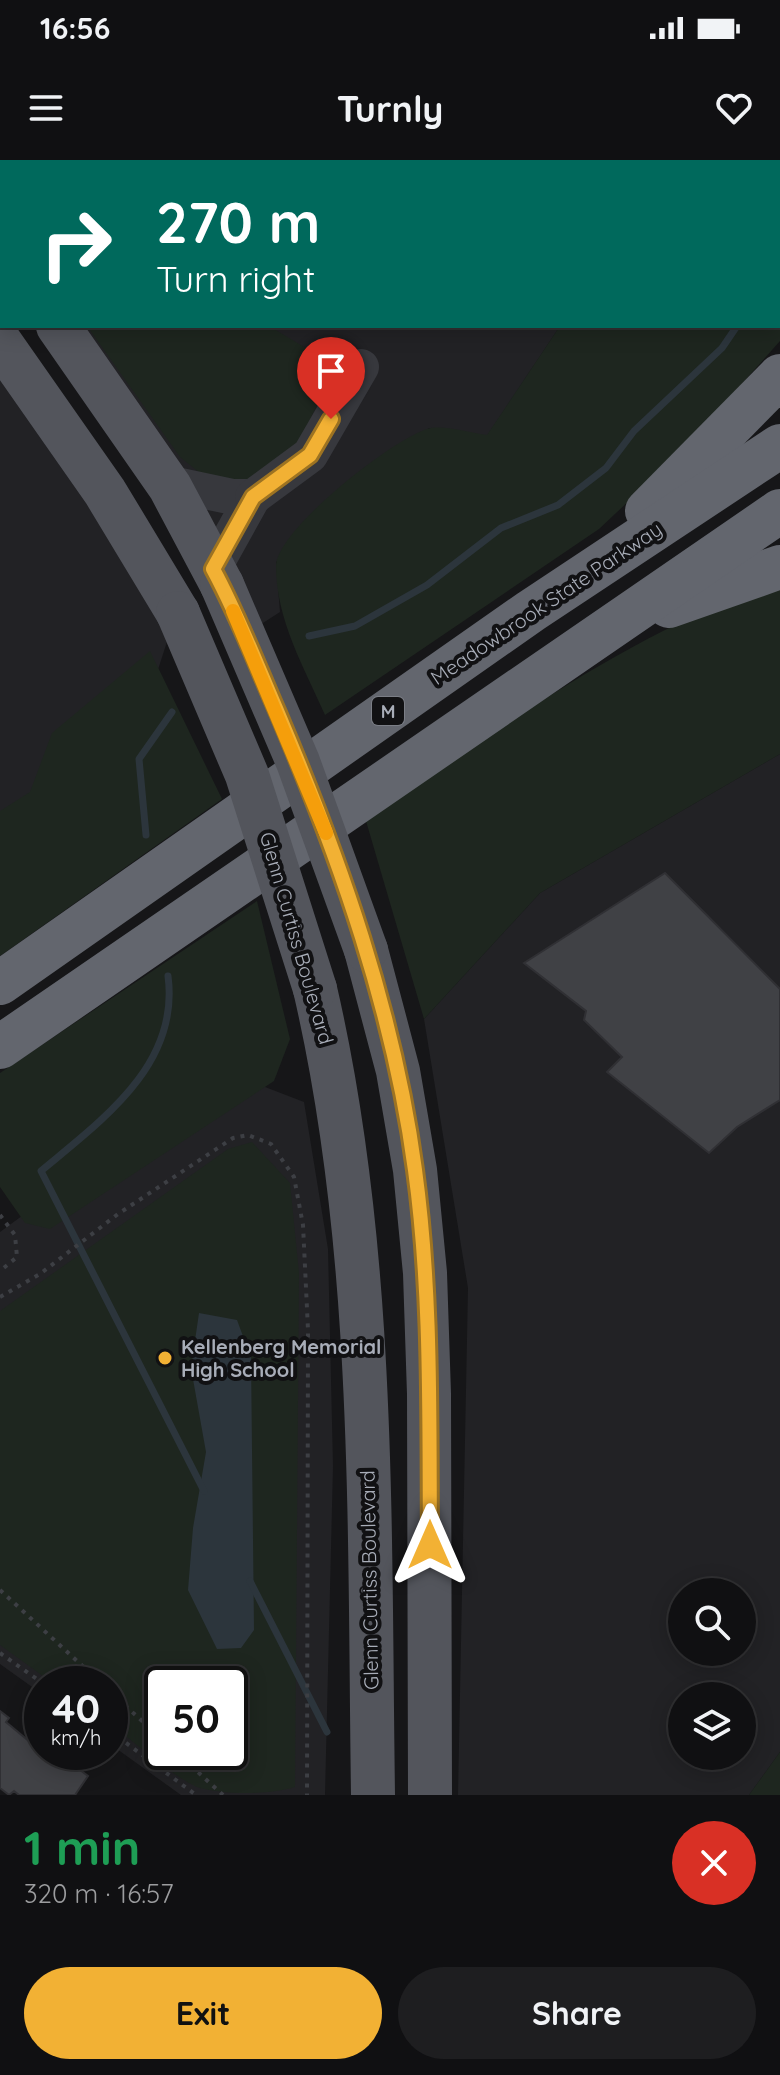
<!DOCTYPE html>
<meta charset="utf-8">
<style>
:root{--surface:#101012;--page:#1e1e20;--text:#f1f3f6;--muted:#9c9d9f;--line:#303032;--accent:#f2b134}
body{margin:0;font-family:Quicksand,sans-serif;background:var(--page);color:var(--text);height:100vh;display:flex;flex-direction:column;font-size:30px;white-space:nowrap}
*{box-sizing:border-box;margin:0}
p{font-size:26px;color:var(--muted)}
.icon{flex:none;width:44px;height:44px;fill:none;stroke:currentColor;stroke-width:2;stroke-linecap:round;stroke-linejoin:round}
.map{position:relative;height:1635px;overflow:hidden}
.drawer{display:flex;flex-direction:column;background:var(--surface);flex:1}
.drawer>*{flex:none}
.hud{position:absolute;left:0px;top:0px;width:780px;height:168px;box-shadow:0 4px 20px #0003,0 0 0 2px var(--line);background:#00695c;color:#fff;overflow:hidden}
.buttons{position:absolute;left:668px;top:1418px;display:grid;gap:16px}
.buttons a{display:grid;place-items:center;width:88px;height:88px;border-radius:50%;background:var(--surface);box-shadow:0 4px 20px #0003,0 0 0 2px var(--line);font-size:40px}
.speed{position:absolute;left:24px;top:1506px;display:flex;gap:16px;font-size:40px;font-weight:700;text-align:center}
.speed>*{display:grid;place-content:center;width:104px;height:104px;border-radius:50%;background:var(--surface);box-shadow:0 4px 20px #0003,0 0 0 2px var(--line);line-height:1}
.speed small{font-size:20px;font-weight:400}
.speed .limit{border:4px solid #111;border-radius:12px;background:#fff;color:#111}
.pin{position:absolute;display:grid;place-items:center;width:68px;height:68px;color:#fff;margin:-82px -34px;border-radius:50% 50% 50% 0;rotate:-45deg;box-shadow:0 0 8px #0007}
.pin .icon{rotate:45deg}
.me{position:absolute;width:88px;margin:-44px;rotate:0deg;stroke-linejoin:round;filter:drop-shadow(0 0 6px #0008)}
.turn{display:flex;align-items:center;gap:28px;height:168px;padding:0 24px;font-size:36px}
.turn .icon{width:104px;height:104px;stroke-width:2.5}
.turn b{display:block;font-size:56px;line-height:68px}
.round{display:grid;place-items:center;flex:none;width:84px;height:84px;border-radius:42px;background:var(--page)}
.summary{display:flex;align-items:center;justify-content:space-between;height:136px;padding:0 24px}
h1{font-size:48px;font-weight:700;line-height:60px;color:#1e9e55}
.primary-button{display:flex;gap:16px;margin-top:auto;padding:16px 24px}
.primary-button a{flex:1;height:92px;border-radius:48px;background:var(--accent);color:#111;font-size:32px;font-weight:700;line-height:92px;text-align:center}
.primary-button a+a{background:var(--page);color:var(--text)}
.status{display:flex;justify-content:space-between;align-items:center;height:56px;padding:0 40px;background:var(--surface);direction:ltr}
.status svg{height:22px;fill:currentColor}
header{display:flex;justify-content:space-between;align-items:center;height:104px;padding:0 24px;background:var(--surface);font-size:36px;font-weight:700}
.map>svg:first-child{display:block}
.built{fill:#222225;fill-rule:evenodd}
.green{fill:#1e261f;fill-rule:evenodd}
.water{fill:#2c353c}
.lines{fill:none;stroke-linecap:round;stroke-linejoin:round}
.stream{stroke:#2c353c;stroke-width:7}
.building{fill:#404145;stroke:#303034;stroke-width:2}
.path{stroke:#3d3f44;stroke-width:4;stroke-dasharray:4 6;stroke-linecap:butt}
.minor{stroke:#37383d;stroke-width:36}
.major{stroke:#53555c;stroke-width:44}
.highway{stroke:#63666e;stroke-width:44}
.major-bridge{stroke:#53555c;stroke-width:44}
.route-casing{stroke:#9d7322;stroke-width:20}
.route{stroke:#f2b134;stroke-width:14}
.slow{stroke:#f59e0b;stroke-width:14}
.poi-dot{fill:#f2b134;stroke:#111113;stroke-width:3}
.labels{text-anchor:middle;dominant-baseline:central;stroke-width:8;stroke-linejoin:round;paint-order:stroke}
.shield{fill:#111113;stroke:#7b7e86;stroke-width:2}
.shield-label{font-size:18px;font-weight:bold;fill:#a8adb8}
.street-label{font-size:20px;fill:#a8adb8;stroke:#111113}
.poi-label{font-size:20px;font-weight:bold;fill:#a8adb8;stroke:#111113;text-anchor:start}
</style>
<div class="status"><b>16:56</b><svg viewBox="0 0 49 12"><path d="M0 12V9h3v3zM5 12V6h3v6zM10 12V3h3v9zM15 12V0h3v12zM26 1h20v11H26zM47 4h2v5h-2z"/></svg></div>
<header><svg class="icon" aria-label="menu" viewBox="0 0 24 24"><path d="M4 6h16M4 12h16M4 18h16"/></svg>Turnly<svg class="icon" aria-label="heart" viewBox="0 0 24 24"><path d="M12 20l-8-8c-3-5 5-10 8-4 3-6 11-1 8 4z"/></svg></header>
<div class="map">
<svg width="780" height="1635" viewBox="0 0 780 1635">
<rect width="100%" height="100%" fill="#161618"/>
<g class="built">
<path d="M0,0H676L2,2V82Z"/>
<path d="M62,166H560L487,276L429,268L276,402L280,452L249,472Z"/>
<path d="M0,182L175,457L142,559L0,653Z"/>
<path d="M780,594V1592L749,1635H458L468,1128L424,859L540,733ZM682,1432H742V1492H682ZM682,1536H742V1596H682Z"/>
<path d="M221,910L304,942L328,1089L333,1306L325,1635H181L110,1584V1524H42V1534L0,1504V1072ZM162,1524H230V1592H162Z"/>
</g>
<g class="green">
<path d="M676,0H780V181L683,290L599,369L325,555C304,507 276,460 276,406C277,369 392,280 427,269C442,264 471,273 487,275L560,166H778V2Z"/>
<path d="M87,166H269L336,206L300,280L265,318L215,325L180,297Z"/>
<path d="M780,422V594L540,733L424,859L366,661C497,570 627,473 780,422Z"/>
<path d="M150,491L222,639L0,796V651L30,632L52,573Z"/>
<path d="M257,741L290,879L274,921L50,1069L25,1063L0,1027V913Z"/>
<path d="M252,982L290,1023L299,1113L295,1627C269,1635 224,1635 197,1627C169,1614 136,1583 110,1564V1524H54L0,1485V1151L228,989ZM162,1524H230V1592H162Z"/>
<path d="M780,1592V1635H749Z"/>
</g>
<path class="water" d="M199,1153L237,1160L251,1198L254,1470L241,1488L217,1489L188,1430L193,1368L206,1292L191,1208Z"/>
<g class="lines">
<g class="stream">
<path d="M778,106L780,102"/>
<path d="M309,476L355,466L427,425L501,368L558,345L606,308L634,271L722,188L737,166"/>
<path d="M146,675L139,599L172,552"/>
<path d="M168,816C180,905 102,960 41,1011L204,1331"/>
<path d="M250,1421L327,1572"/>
</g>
</g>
<g class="building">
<path d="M665,713L780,829V940L737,967L709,993L607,912L622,897L584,860L586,851L524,803Z"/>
<path d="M0,1551L9,1558L6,1562L42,1592H56L88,1616L75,1635H19L14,1631L9,1635L0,1628Z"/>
</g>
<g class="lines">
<g class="path">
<path d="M0,1055L15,1075L17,1097L0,1111"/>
<path d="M0,1137L40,1114L118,1054L233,978L248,975L271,984L294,1017L303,1065L308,1170L307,1635"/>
<path d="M0,1430L102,1524"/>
<path d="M0,1493L44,1524"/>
<path d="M110,1532L162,1579"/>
<path d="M110,1571L196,1635"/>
<path d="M176,1592L223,1635"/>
</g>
<g class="minor">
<path d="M167,323L233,337H253L213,409"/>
<path d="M253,337L310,295L361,207"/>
</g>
<g class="major">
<path d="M0,82L2,84"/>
<path d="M58,166L170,327L222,425"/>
<path d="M0,182L105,332L178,453"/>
<path d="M366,790L398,911L415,1010L425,1113L429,1234L430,1635"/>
<path d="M315,829C376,1092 369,1367 373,1635"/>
</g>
<g class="highway">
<path d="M647,351L780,216"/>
<path d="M669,446L780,407"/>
<path d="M0,823L531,451L780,286"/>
<path d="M0,887L780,351"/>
</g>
<g class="major-bridge">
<path d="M222,425L298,602L366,790"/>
<path d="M178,453L247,615L315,829"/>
</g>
</g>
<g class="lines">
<g class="route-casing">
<path id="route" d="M331,259L310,295L253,337L213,409C238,455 257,505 278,553C340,699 394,852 415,1010C432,1134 429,1260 430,1385"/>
</g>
<use href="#route" class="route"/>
<path class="slow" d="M233,451L326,673"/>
</g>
<circle class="poi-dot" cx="165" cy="1198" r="8"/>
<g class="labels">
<rect class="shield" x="372" y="537" width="32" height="28" rx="6"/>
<g class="shield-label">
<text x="388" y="551">M</text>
</g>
<g class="street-label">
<text transform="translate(546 443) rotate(-34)">Meadowbrook State Parkway</text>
<text transform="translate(297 778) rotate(74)">Glenn Curtiss Boulevard</text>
<text transform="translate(369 1420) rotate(-91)">Glenn Curtiss Boulevard</text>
</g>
<g class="poi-label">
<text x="181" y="1186">Kellenberg Memorial<tspan x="181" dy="23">High School</tspan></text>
</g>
</g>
</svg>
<div class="buttons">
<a><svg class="icon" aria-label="search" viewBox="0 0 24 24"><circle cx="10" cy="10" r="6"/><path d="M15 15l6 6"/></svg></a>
<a><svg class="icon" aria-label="layers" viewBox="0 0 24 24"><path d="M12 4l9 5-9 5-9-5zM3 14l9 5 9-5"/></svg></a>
</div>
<div class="speed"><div>40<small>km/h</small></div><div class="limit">50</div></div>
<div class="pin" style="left:331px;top:259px;background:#d93025"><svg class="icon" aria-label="arrive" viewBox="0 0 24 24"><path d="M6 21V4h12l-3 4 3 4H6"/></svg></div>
<svg class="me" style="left:430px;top:1385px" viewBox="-20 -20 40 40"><path d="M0-17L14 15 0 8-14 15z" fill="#f2b134" stroke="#fff" stroke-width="4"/></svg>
<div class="hud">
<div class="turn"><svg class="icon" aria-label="right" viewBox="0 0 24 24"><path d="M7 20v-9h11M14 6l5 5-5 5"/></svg><div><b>270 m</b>Turn right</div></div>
</div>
</div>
<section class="drawer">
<div class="summary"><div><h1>1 min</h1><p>320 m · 16:57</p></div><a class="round" style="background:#d93025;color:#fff"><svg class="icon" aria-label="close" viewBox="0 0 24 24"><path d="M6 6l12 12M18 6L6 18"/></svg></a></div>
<div class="primary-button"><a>Exit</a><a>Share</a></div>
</section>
